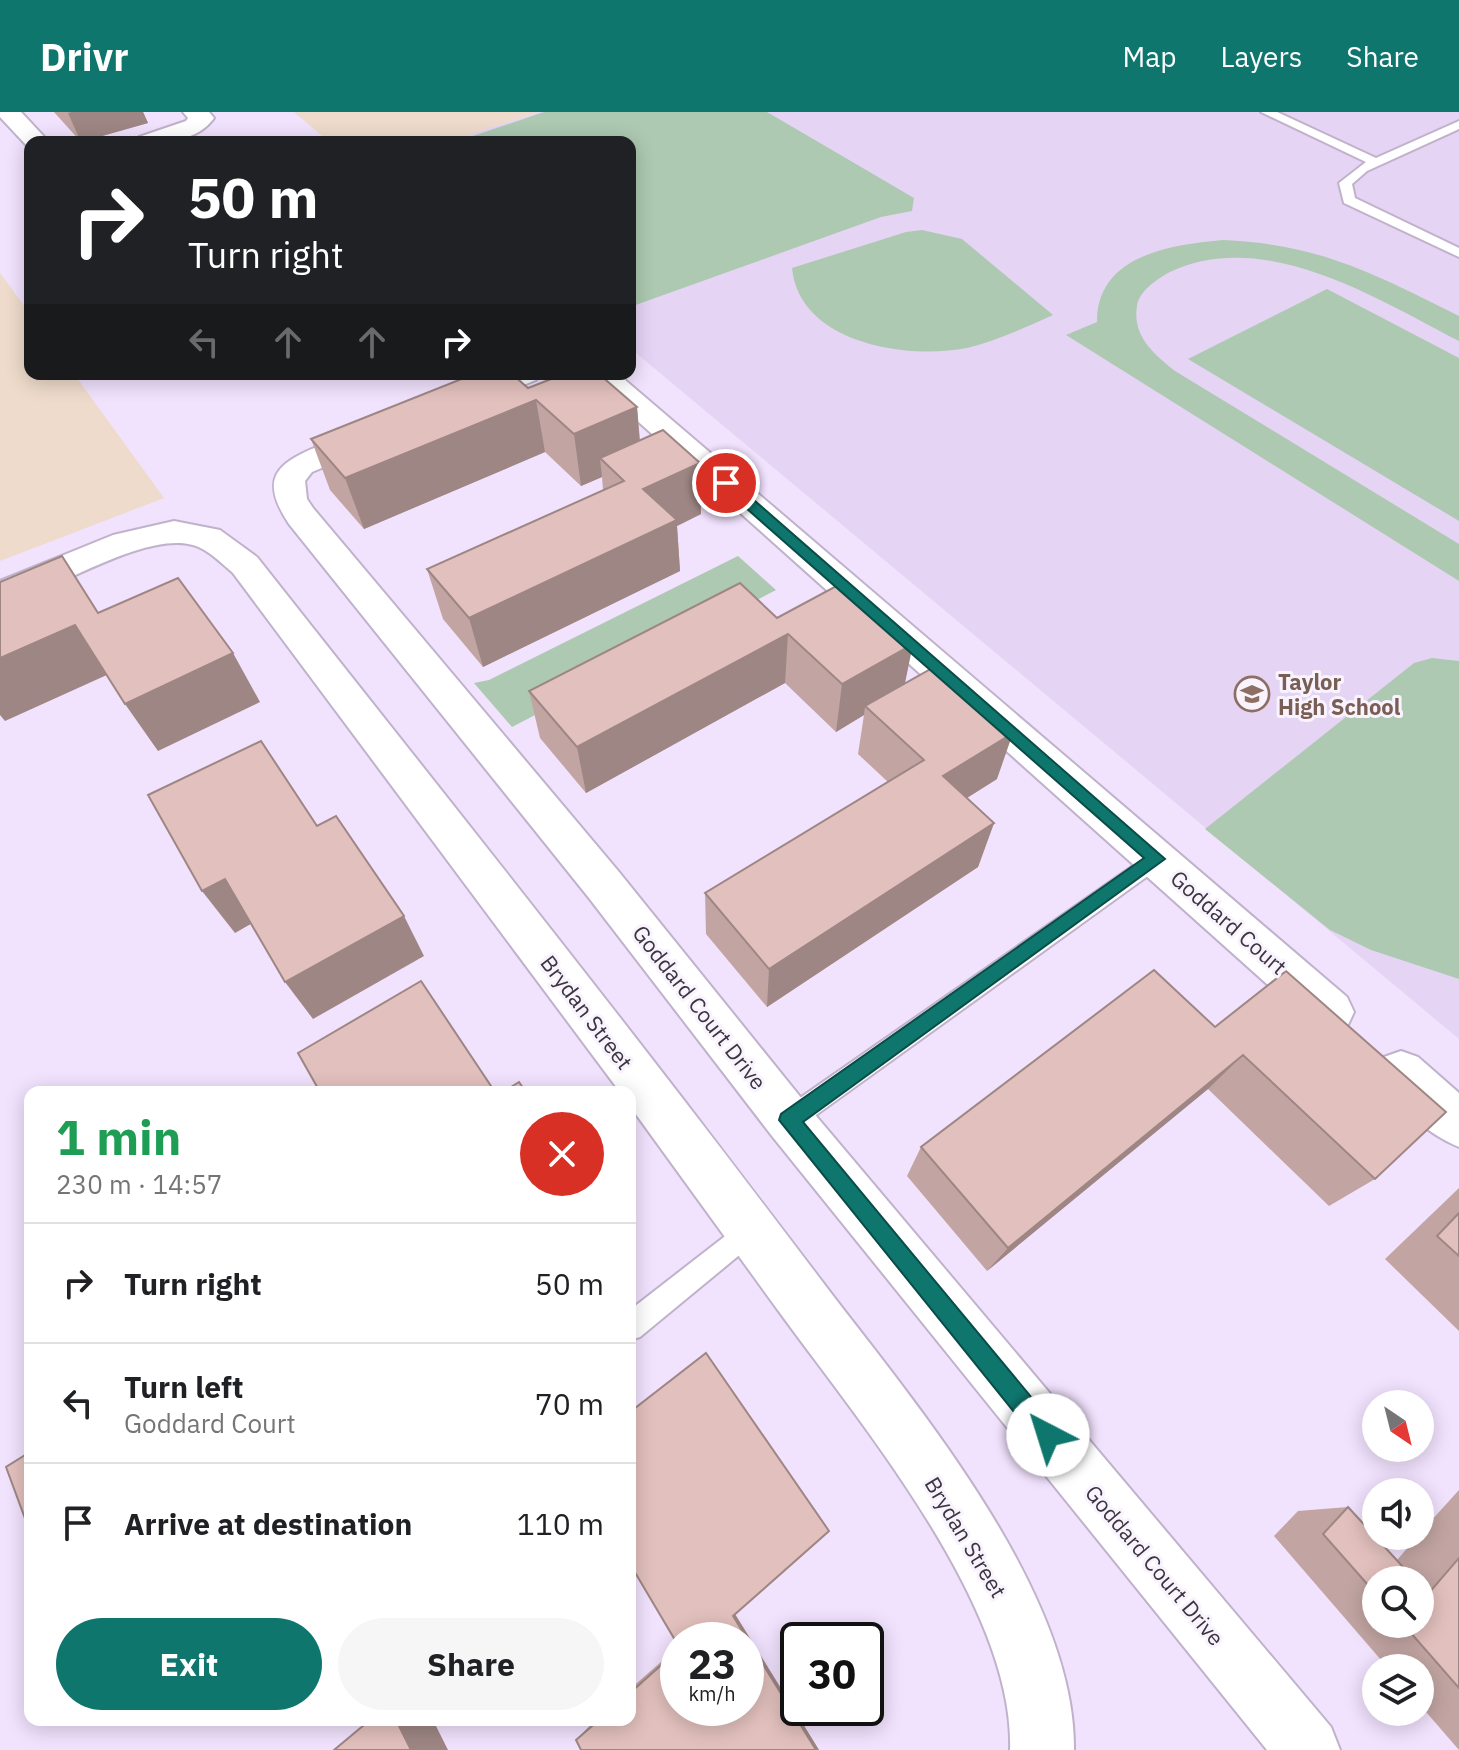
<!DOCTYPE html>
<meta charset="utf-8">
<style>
:root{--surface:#fff;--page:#f6f6f6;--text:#202124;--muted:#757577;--line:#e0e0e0;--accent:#0f766e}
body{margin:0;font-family:"IBM Plex Sans",sans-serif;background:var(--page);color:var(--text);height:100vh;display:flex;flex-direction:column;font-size:30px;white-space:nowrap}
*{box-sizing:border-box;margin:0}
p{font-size:26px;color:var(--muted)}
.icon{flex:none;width:44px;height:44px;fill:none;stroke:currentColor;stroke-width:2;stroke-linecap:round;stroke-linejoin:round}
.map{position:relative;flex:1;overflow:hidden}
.side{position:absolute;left:24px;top:974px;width:612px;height:640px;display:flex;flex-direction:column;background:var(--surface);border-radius:16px;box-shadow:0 4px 20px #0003}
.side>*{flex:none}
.guide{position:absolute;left:24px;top:24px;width:612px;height:244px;border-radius:16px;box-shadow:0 4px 20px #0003;background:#202124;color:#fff;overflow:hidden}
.needle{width:52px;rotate:145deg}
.tools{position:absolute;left:1362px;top:1278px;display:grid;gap:16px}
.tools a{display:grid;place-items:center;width:72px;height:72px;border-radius:50%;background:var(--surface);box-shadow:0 4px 20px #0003;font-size:40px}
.speed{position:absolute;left:660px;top:1510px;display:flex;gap:16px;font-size:40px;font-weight:700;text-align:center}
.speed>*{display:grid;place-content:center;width:104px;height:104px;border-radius:50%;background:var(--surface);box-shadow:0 4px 20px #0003;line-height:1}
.speed small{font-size:20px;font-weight:400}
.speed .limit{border:4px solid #111;border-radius:12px;background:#fff;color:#111}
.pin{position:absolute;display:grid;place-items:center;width:68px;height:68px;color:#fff;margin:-34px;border:4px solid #fff;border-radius:50%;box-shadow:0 2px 8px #0007}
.me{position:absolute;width:88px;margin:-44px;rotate:320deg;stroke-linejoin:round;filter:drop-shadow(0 0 6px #0008)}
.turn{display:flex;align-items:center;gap:28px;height:168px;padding:0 32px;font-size:36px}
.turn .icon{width:104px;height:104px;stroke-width:2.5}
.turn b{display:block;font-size:56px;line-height:68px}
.lanes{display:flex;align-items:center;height:76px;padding:0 32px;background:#0003;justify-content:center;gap:40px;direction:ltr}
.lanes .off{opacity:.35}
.round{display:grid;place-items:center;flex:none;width:84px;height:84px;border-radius:42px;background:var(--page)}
.headline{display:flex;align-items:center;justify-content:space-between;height:136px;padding:0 32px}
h1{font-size:48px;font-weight:700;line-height:60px;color:#1e9e55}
.cta{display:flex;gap:16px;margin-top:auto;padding:16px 32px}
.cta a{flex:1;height:92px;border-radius:48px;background:var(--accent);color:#fff;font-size:32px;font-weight:700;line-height:92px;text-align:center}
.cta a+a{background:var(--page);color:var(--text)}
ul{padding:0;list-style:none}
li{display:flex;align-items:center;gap:24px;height:120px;padding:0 32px;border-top:2px solid var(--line)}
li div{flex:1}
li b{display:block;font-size:30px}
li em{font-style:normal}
header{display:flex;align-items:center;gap:48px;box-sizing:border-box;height:112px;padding:0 40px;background:var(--accent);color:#fff}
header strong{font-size:38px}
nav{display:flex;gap:44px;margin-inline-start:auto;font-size:28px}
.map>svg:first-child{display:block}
.built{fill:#e6d4f5}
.industrial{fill:#eedbcb}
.green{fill:#adc9b1}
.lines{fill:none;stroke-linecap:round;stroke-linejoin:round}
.lane-casing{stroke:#c0b2cb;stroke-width:4}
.street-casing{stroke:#c0b2cb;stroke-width:4}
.lane{fill:#fff;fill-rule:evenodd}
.street{fill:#fff;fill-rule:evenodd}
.wall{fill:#c2a5a3;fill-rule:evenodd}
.shaded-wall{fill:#9e8684}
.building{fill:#e2c0bd;stroke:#9e8684;stroke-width:2}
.route{fill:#0f766e;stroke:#0a4d48;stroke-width:2}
.labels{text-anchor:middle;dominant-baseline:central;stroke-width:6;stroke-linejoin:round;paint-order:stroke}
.education-label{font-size:22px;font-weight:bold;fill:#785e54;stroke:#f9f3fe;text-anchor:start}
.street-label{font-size:22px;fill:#3b3540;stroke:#f9f3fe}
</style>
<header>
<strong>Drivr</strong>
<nav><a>Map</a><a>Layers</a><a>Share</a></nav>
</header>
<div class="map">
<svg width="1459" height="1638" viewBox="0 0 1459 1638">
<rect width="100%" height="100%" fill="#f1e2fd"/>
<path class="built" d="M539,0H1459V927L630,236V30H446Z"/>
<g class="industrial">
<path d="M294,0H539L446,30H329Z"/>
<path d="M0,161L30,202V262H74L164,386L0,449Z"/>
</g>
<g class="green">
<path d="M544,0H767L914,86L912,99L881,105L630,195V30H455Z"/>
<path d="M922,118L962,127L1053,203C1026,215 997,229 967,236C906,248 799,231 792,156L906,120Z"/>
<path d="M1223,128C1319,132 1375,162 1459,204V229C1377,187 1265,115 1170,160C1157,167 1139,179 1137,194C1132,224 1154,242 1175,259L1459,432V469L1066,223L1097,210C1097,143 1170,133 1223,128Z"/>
<path d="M1327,177L1459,246V409L1188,247Z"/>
<path d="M738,444L776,478L512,615L474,571L489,568Z"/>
<path d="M1432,546L1459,549V867L1371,838L1330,818L1205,717L1414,551Z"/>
</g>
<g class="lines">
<g class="lane-casing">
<g id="lane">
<path d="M1261,0H1277L1376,46L1459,9V17L1367,59L1352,72L1355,86L1459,136V145L1344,91L1339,71L1366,50Z"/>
<path d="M1156,738L1163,741L1167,747L1163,753L798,1016L789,1020L780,1016L777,1008L780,1000Z"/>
<path d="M751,1104L760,1108L764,1117L760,1126L640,1225L630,1228V1198Z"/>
</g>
</g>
<g class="street-casing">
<g id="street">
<path d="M0,0H21L49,30H30L28,35L0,5Z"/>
<path d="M183,0H209L214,6C196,31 164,30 136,30L139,25L186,9L188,6Z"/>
<path d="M498,262H540L536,268L470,294H448L444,288L448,282Z"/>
<path d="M585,262H618L1347,885L1354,900L1347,915L1331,921L1315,915Z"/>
<path d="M373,313L384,316L389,323L384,330L312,360L305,369L307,387L313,396L619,760L806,992L1331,1615L1340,1638H1267L772,1024L589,786L289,412C260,368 274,352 319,334C337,326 354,318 373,313Z"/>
<path d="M174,409L220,418L257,445C399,625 543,805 683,987C734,1053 784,1119 834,1185C924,1302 1076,1485 1074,1638H1010C1015,1497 864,1316 783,1205C732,1135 681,1064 630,994V980H620L233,461C221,451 208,437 193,433C143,419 50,481 0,495V469L113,423Z"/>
<path d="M1401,939L1418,945L1459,981V1035C1429,1023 1390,991 1377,961L1384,945Z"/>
</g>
</g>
<use href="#lane" class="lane"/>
<use href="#street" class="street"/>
</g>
<g class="wall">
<path d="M54,0H143L148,11L81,30Z"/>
<path d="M528,276L637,295L640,328L700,351L701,402L677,414L680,459L483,555L443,507L427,457L603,378L602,365L581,374L545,340L364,417L330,378L311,327Z"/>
<path d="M777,506L905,572L997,667L967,686L994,711L978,755L767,895L706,822L705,781L888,670L858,642L864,603L836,620L785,571L586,681L540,626L529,579Z"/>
<path d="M1154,858L1375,1067L1329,1094L1208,977L987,1159L907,1064L921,1035Z"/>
<path d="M1459,1076V1219L1385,1147Z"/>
<path d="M1459,1378V1638L1420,1593V1556H1388L1274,1424L1298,1399L1348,1395L1397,1448L1418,1424H1420V1421ZM1376,1468H1420V1512H1376Z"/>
<path d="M735,1502L819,1638H581L576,1628L595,1608H630V1577L678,1535V1596H746L678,1528Z"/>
</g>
<g class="shaded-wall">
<path d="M72,0H143L148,11L81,30L68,1Z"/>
<path d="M536,288L545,340L364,417L345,366Z"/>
<path d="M637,295L641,347L600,346L602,365L581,374L574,322Z"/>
<path d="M700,351L701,402L677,414L680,459L483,555L469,506L643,377Z"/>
<path d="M75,513L109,562L5,609L0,603V546Z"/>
<path d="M788,522L785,571L586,681L577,635Z"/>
<path d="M913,532L903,581L865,594L864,603L836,620L842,572Z"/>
<path d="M233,541L260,590L158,639L125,592Z"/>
<path d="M1013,621L997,667L930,709L943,664Z"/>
<path d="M994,711L978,755L767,895L769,857Z"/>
<path d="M225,767L256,809L235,821L202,779Z"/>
<path d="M404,804L424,844L313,907L285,870Z"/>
<path d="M1243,943L1208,977L987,1159L1008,1136Z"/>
<path d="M733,1499L819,1638H816L733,1504Z"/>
<path d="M396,1608H433L448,1638H411Z"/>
</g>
<g class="building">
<path d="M474,262H512L528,276L564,262H599L637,295L574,322L536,288L345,366L311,327Z"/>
<path d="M663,318L700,351L643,377L677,408L469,506L427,457L624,369L600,346Z"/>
<path d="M62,444L98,501L178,466L233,541L125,592L75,513L0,546V470Z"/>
<path d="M740,471L777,506L842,471L913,532L842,572L788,522L577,635L529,579Z"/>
<path d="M936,554L1013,621L943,664L994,711L769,857L705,781L924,648L865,594Z"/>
<path d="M261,629L317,714L336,704L404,804L285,870L225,767L202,779L148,683Z"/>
<path d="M1154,858L1215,915L1286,859L1446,1000L1375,1067L1243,943L1008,1136L921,1035Z"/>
<path d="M421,869L495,980H320L298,941Z"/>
<path d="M519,970L526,980H503Z"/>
<path d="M1459,1101V1144L1437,1124Z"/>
<path d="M706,1241L829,1419L733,1504L816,1638H581L576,1628L599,1608H630V1581L678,1538V1596H746V1528H678V1533L630,1452V1300Z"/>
<path d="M30,1340V1420L6,1355Z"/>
<path d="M1348,1395L1415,1468H1376V1482L1323,1422Z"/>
<path d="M1459,1446V1576L1403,1512H1420V1473L1428,1482Z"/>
<path d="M370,1608H396L411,1638H334Z"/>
</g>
<path class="route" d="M721,368H731L1165,747L803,1010L1056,1315L1059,1323L1056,1331L1048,1335L1039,1331L779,1008L781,1002L1144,746L721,374Z"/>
<defs>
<g id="school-ring" transform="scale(1.8)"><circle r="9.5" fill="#f9f3fe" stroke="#8d6e63" stroke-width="1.5"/><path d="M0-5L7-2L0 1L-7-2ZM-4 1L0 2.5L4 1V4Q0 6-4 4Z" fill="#8d6e63"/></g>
</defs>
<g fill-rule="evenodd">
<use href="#school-ring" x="1252" y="582"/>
</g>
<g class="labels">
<g class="education-label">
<text x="1278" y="569">Taylor<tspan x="1278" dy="25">High School</tspan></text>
</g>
<g class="street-label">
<text transform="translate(1229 810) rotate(41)">Goddard Court</text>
<text transform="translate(700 895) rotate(52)">Goddard Court Drive</text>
<text transform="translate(587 900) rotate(53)">Brydan Street</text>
<text transform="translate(966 1425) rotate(59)">Brydan Street</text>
<text transform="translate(1155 1453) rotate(50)">Goddard Court Drive</text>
</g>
</g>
</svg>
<div class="tools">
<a><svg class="needle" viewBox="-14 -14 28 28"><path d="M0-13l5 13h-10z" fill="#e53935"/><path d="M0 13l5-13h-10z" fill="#757577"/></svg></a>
<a><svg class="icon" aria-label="sound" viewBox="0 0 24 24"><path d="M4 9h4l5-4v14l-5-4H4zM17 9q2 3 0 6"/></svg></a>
<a><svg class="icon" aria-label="search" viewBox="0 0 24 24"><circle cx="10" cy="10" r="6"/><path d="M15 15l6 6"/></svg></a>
<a><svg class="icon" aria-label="layers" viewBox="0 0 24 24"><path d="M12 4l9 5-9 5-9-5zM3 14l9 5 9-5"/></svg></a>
</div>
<div class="speed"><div>23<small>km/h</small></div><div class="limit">30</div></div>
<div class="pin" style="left:726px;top:371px;background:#d93025"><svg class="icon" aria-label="arrive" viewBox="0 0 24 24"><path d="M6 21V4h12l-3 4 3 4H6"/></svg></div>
<svg class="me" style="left:1048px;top:1323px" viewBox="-20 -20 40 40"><circle r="19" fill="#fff"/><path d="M0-13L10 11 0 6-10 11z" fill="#0f766e"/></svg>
<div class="guide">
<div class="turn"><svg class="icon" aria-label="right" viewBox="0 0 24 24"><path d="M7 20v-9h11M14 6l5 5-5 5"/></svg><div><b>50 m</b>Turn right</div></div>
<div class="lanes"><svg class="icon off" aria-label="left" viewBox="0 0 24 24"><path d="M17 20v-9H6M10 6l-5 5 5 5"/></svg><svg class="icon off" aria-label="ahead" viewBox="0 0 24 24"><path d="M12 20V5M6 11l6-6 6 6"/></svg><svg class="icon off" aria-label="ahead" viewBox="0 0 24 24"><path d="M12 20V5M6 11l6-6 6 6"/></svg><svg class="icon" aria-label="right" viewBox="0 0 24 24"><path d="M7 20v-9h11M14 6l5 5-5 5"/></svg></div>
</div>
<section class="side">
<div class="headline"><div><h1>1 min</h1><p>230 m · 14:57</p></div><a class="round" style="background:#d93025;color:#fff"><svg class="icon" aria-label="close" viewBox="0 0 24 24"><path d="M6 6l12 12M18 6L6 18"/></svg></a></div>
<ul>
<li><svg class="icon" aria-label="right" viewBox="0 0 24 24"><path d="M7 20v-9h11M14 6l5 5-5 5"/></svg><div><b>Turn right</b></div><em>50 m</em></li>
<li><svg class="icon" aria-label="left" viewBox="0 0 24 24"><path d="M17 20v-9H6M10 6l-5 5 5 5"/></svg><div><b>Turn left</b><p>Goddard Court</p></div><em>70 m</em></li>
<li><svg class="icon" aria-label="arrive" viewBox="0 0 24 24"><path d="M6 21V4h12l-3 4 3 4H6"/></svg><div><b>Arrive at destination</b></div><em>110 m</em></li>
</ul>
<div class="cta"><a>Exit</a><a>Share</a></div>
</section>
</div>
